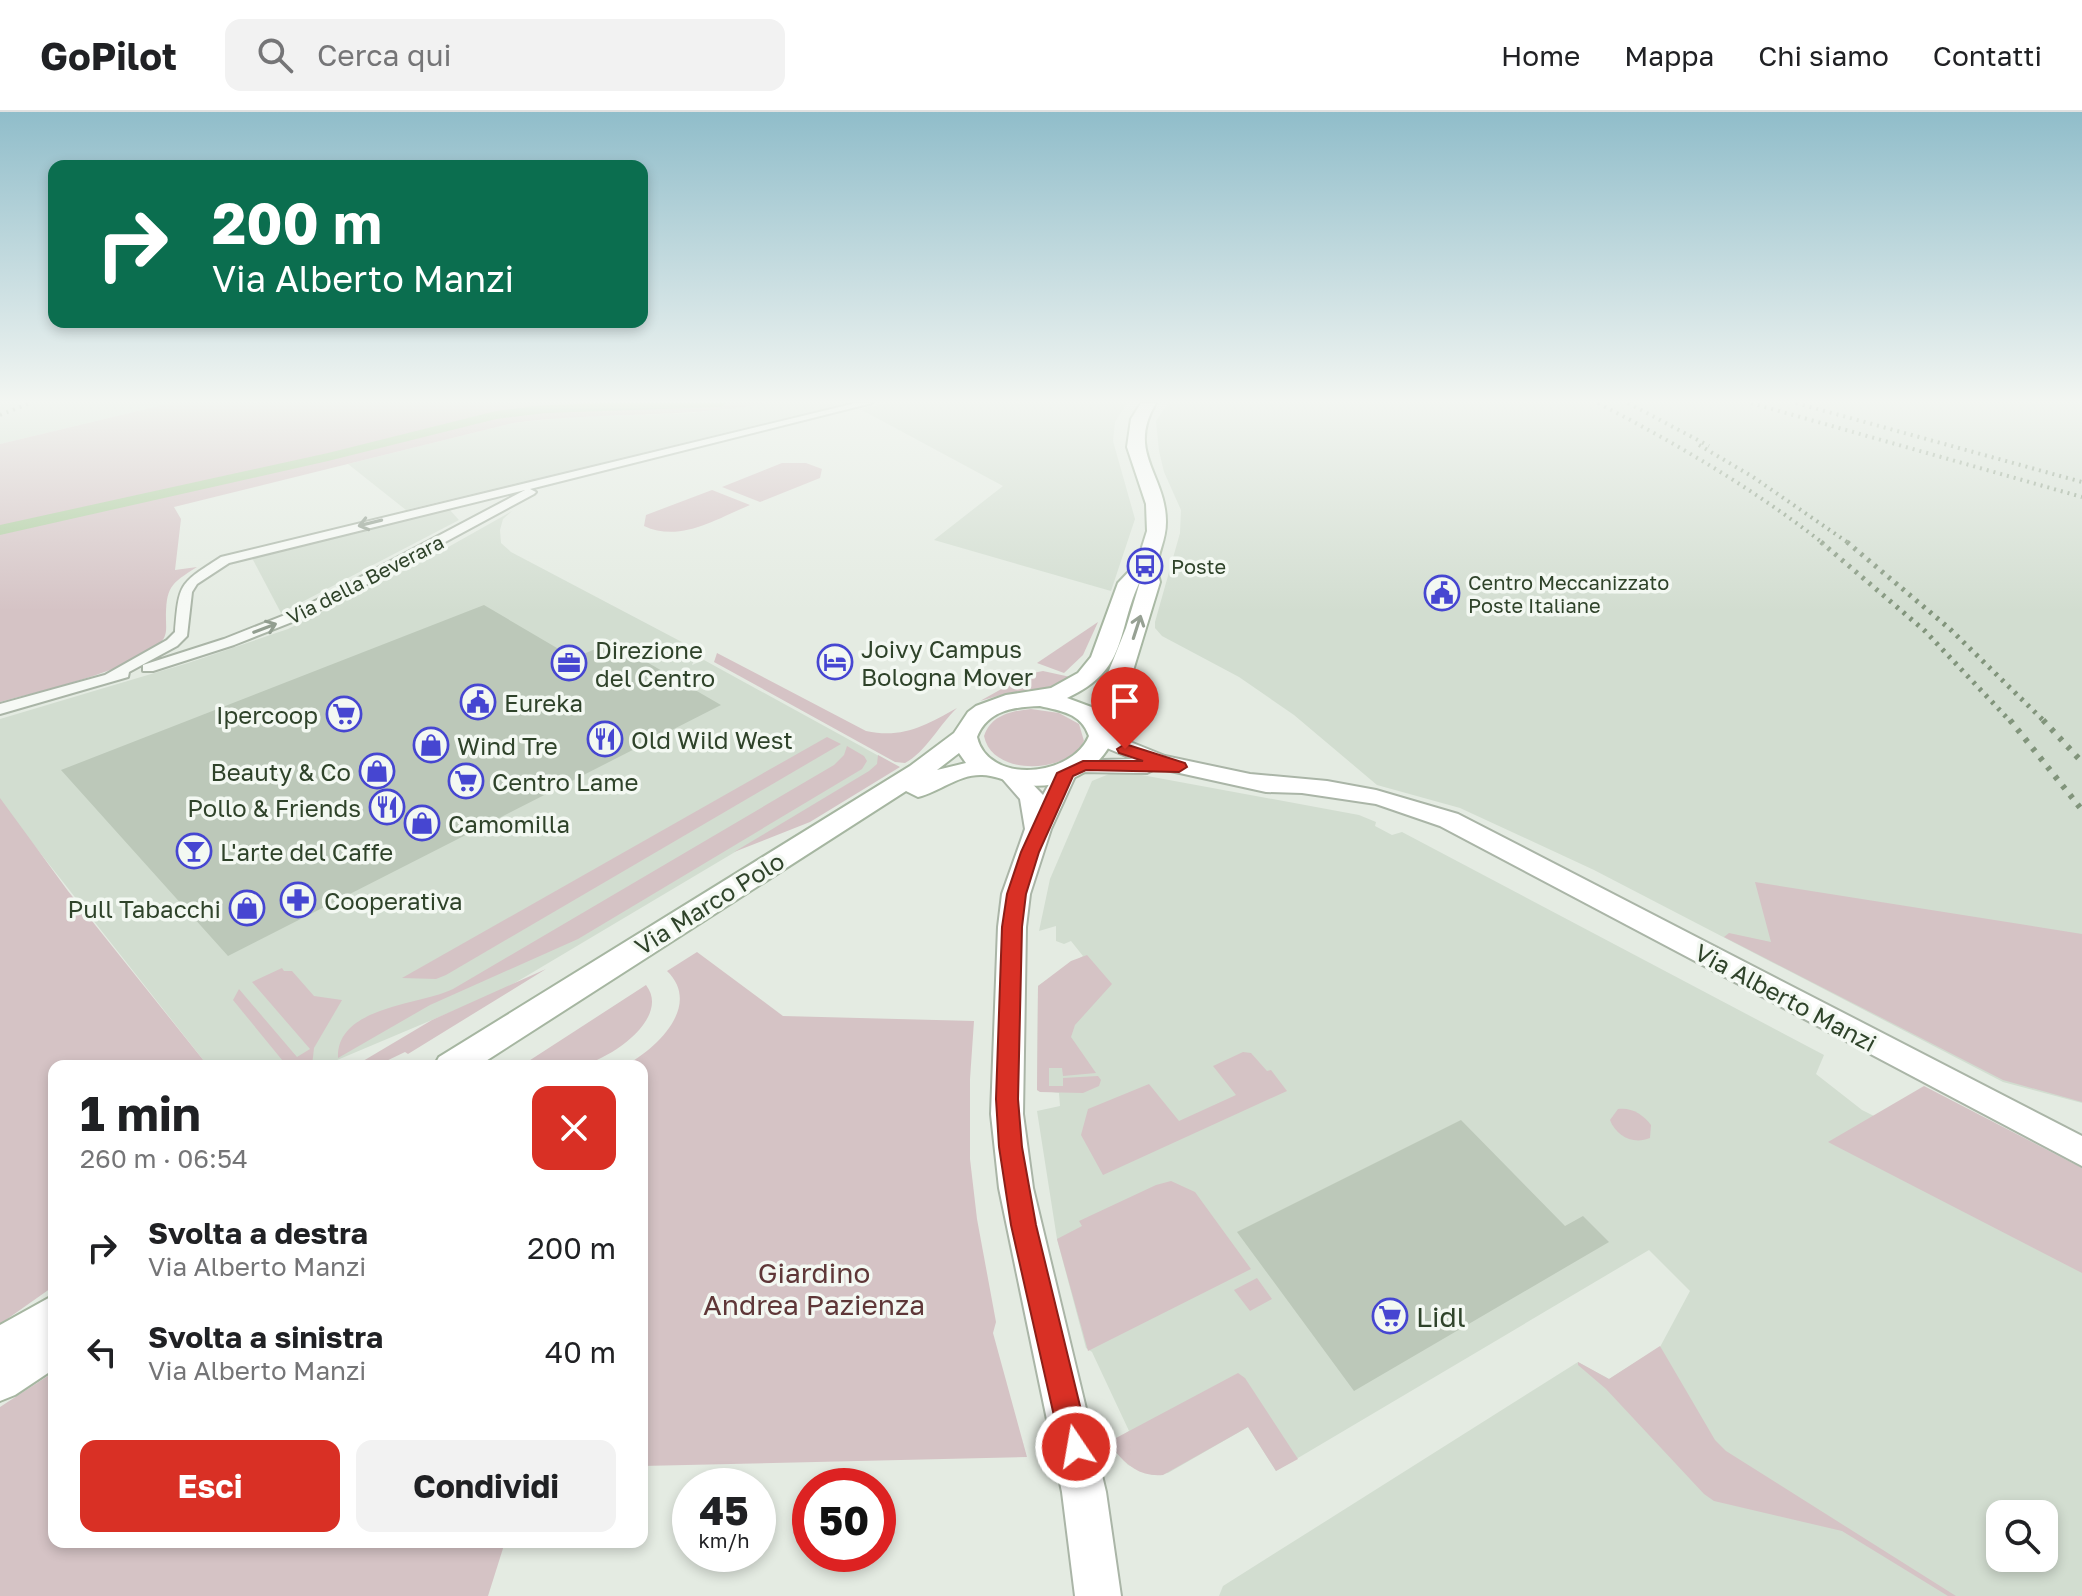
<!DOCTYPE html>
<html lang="it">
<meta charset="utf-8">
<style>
:root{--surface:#fff;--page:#f2f2f2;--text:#202124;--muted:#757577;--line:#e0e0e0;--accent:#d93025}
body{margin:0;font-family:"Golos Text",sans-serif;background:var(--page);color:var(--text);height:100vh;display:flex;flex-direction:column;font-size:30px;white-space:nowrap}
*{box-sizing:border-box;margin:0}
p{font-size:26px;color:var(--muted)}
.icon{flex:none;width:44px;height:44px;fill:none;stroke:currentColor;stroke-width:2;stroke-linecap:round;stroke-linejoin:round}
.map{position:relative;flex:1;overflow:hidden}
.panel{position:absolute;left:48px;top:948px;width:600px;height:488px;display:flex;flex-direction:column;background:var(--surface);border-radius:16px;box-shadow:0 4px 12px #0003}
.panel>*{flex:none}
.top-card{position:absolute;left:48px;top:48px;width:600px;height:168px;border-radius:16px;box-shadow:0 4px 12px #0003;background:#0b6e4f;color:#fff;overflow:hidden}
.controls{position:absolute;left:1986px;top:1388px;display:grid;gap:16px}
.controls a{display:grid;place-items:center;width:72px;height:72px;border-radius:16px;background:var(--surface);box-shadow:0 4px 12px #0003;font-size:40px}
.speed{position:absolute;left:672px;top:1356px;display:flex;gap:16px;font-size:40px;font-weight:700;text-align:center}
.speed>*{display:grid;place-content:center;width:104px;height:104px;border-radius:50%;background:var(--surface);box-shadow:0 4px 12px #0003;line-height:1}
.speed small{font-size:20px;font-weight:400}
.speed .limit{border:12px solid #d22;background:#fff;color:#111}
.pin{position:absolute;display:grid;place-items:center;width:68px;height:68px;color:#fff;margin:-82px -34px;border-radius:50% 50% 50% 0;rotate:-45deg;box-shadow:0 0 8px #0007}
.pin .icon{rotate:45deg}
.me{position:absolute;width:88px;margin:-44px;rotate:348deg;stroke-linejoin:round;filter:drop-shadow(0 0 6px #0008)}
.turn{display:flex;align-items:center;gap:28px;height:168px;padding:0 32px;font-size:36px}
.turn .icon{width:104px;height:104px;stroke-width:2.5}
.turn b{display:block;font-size:56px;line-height:68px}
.round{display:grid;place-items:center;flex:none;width:84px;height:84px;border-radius:16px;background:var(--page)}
.headline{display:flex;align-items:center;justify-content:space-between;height:136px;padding:0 32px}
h1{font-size:48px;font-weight:700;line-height:60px}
.primary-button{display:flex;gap:16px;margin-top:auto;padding:16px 32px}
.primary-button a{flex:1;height:92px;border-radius:16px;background:var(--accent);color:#fff;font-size:32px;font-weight:700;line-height:92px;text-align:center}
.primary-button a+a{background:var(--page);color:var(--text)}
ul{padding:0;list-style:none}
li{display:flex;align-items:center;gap:24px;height:104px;padding:0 32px}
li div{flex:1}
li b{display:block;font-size:30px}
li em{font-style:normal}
header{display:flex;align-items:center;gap:48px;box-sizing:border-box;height:112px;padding:0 40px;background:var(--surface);border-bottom:2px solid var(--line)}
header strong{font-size:38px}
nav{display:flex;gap:44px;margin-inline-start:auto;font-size:28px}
.search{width:560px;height:72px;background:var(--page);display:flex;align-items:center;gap:20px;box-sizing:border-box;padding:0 28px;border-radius:16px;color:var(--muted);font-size:30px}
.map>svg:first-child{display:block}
.built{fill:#d2ddd0;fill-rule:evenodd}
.green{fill:#d5c3c5}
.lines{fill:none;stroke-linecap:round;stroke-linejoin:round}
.canal{fill:#accb9d;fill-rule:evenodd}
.building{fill:#bcc8b9}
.street-casing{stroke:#aab5a7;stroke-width:4}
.secondary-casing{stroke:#aab5a7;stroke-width:4}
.primary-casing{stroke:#a6b6a1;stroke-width:4}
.street{fill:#f6f9f5;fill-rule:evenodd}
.secondary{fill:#fff;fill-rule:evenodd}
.primary{fill:#fff;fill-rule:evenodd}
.rail-far2{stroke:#81947b;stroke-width:4;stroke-dasharray:2 5;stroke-linecap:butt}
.rail-far1{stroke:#81947b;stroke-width:5;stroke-dasharray:3 6;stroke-linecap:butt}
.rail{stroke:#81947b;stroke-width:6;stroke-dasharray:4 8;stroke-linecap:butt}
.oneway{stroke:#929e90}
.oneway2{stroke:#97a194}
.route{fill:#d93025;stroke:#8d1f18;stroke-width:2}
.labels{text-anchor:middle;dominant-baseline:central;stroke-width:7;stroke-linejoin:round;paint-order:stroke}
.far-poi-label{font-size:20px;fill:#2f432a;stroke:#f3f8f2;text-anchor:start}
.far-street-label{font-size:20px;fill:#2f432a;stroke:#f3f8f2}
.poi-label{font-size:24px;fill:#2f432a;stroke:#f3f8f2;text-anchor:start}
.street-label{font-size:24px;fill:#2f432a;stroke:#f3f8f2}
.near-park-label{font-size:28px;fill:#5f3738;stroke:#f3f8f2}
.near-poi-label{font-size:28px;fill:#2f432a;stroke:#f3f8f2;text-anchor:start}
</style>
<header>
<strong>GoPilot</strong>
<div class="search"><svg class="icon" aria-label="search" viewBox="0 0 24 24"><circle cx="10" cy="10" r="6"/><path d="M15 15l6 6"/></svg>Cerca qui</div>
<nav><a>Home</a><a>Mappa</a><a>Chi siamo</a><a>Contatti</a></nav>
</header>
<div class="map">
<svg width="2082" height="1484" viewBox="0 0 2082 1484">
<rect width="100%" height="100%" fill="#e4ebe2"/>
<g class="built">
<path d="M0,291H171L0,332Z"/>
<path d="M766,291H848L406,398L348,352L513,311L570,305L693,301Z"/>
<path d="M886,291H1127L1115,310L1113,329L1135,407L1111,479L934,428L1003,374L860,297Z"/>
<path d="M1168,291H2082V991L2003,970L1594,758L1460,696L1377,673L1294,603L1239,565L1162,524L1155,516V510L1180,421L1181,398L1164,360L1159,339L1156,309Z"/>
<path d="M449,397L459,408L281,501L252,446Z"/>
<path d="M512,399L503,407L500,418L501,431L511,440L697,538L692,553L704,548L888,649L503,878L323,954H208L0,690V607L188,551L288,517L427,447Z"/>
<path d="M1131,661L1359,703L1376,710L1375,714L1392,723L1402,720L1824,943L1816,962L1862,998L2082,1108V1484H1219L1223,1474L1578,1250L1609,1267L1660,1235L1690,1179L1649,1138L1276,1359L1248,1315L1168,1361L1153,1363L1128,1353L1115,1339L1113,1330L1129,1319L1092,1240L1086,1236L1057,1127L1037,999L1060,994L1059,981L1037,978L1038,874L1083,844L1071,829L1064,832L1056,829V814L1039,819L1050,767L1092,669L1109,662ZM2000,1402H2044V1446H2000Z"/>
</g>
<g class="green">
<path d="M171,291H766C682,307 597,299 513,311L174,395L181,407L175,458L197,455C170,472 166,475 166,508C166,514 167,520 164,526C145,556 36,580 0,590V332Z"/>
<path d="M782,351H806L822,357L820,366L760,390L722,375Z"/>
<path d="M712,378L750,393C716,407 680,431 644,414L646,403Z"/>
<path d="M1098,510L1083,543L1064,561L1037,551Z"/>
<path d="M717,541L866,619C903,627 926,613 957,596C939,613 926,640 905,651L895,650L714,550Z"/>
<path d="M1043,559L1075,566L1050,577L1008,581L980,589L1028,562Z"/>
<path d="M1031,597L1059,601L1079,612L1084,629C1068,662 992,665 984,624C991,603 1011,599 1031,597Z"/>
<path d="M827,625L841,632L446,863L436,867L402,866Z"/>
<path d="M847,634L864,644L867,649L862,657L578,827L430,893L338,946C336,894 421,893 453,877L834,653L844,643Z"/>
<path d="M878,643L900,655L810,710L734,740L869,659L877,652Z"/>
<path d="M0,686L68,779L208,954H54V1174L0,1212Z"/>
<path d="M1755,770L2082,822V990L2003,968L1724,825L1729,821L1771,830Z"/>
<path d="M697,840L783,904L974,909L970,967V1047L977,1107L996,1210L993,1221L1027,1345L642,1354V954H624C655,938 703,894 667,859Z"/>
<path d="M1087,843L1112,872L1075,913L1071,925L1096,961L1063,964L1062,956H1049V974H1063V966L1098,964L1101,968L1099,974L1083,981L1040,980L1037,978L1038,874L1071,849Z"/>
<path d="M282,856L284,859H292L314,884L342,888L314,936L312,954H287L233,888L239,877L297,945L310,937L252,870Z"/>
<path d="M546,857L408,942L405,940L380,952H358L432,908Z"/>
<path d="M646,873C672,907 607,949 579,954C561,957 540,954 521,954Z"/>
<path d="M1243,940L1251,941L1267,959L1271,958L1287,979L1103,1063L1081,1023L1088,997L1149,972L1179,1009L1236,983L1213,954Z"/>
<path d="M1924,974L2082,1056V1161L1828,1030Z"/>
<path d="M1618,997C1631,995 1643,1002 1651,1013L1650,1026C1633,1033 1616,1024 1610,1008Z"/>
<path d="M1171,1069L1195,1080L1251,1157L1088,1239L1057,1127L1082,1114L1079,1109L1156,1073Z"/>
<path d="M1257,1166L1272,1187L1250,1199L1234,1178Z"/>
<path d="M1660,1234L1715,1328L1726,1339L1956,1484H1948L1842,1419L1714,1389L1704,1382L1606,1277L1578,1253V1250L1609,1267Z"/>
<path d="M54,1260V1430H505L488,1484H0V1295Z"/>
<path d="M1238,1261L1245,1266L1298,1347L1276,1359L1248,1315L1163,1363C1142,1365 1128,1355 1115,1339L1116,1326Z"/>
</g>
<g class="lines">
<path class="canal" d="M611,291H727L721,295L545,301L496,307L328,349L0,423V413L328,341L496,299L545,293Z"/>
</g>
<g class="building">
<path d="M484,493L574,546L612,530L721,593L228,844L61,658Z"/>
<path d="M1461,1008L1565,1114L1583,1104L1609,1130L1354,1279L1237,1120Z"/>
</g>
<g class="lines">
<g class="street-casing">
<path id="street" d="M856,291H872L530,377L536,380L534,382L310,503L234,533L153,559H143V553L224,527L300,497L525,378L229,451L197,472L192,480L187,524L177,534L129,560L128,565L0,602V592L105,563L167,528L175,520C179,471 179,472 221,445Z"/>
</g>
<g class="secondary-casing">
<path id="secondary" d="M1103,619L1165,644L1250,662L1327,669L1376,678L1458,702L2082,1024V1054L1440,714L1376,692L1302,681L1266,680L1157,656L1147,661L1077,660L1051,717L1030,782L1026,815L1023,1002L1033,1076L1106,1380L1121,1484H1075L1062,1380L999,1076L991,1002L998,815L1002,782L1025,717L1020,687L999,663L1003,658H1019L1043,683L1058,656L1072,655L1075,649L1133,647L1095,631L1092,626L1095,621Z"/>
</g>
<g class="primary-casing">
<g id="primary">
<path d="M1141,291H1156C1126,341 1166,362 1166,410C1166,435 1152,445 1160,470L1128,575L1110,613L1114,624C1101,659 1062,678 1024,673C1010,671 995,663 982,663C959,662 939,680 918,685L906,679L478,954H434L439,945L910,654L954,621L968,600L976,594L1006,583L1051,576L1078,561L1091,545L1118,471L1137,451L1147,419L1146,392L1127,335L1131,307ZM1140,469V470L1126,516L1094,596L1067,586C1129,558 1116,519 1140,469ZM1040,594C1061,599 1081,601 1089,624C1072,665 988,673 977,625C988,598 1014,595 1040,594ZM959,641L966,651L937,658Z"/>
<path d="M54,1183V1257L15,1283L0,1289V1213Z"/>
</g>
</g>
<use href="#street" class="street"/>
<use href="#secondary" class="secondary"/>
<use href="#primary" class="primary"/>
<g class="rail-far2">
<path d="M1598,291C1677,332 1754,377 1824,432"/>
<path d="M1628,291L1709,334"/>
<path d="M1751,291L2082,385"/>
<path d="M1796,291L2082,370"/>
<path d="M0,303L30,291"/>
<path d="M1699,333L1753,365L1850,432"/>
</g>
<g class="rail-far1">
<path d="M1821,430L1925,519L2011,610"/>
<path d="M1847,430L1950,517L2045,610"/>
</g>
<g class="rail">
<path d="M2010,608L2082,698"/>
<path d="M2043,608L2082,650"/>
</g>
</g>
<defs><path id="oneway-shaft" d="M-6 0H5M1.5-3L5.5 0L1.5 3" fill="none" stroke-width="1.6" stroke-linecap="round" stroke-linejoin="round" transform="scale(2)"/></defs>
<g class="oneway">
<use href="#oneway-shaft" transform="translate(370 411) rotate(166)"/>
<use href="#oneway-shaft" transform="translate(265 516) rotate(-21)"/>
</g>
<use class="oneway2" href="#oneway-shaft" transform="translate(1137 515) rotate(-72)"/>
<linearGradient id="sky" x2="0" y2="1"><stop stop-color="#90bdca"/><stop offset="0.58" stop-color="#f3f6f2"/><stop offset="1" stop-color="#f3f6f2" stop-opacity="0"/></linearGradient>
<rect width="2082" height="499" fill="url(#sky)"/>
<path class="route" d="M1125,632L1185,651L1187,655L1179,660L1086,658L1073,664L1039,740L1026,782L1022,815L1018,987L1022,1035L1036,1113L1090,1335L1086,1345L1076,1349L1065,1345L1061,1335L1011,1113L999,1035L996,987L1002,815L1007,782L1021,740L1057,661L1083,649H1143L1119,641L1117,637Z"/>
<defs>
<g id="bus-ring" transform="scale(1.8)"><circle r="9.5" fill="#f3f8f2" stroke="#4646d1" stroke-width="1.5"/><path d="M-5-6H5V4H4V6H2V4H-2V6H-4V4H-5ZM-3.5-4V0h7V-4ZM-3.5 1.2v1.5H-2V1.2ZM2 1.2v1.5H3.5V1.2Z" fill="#4646d1"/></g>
<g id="civic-ring" transform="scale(1.8)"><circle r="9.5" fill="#f3f8f2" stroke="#4646d1" stroke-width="1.5"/><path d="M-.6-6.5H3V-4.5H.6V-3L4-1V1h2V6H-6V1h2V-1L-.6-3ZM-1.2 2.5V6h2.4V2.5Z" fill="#4646d1"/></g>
<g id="hotel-ring" transform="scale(1.8)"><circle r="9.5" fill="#f3f8f2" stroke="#4646d1" stroke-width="1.5"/><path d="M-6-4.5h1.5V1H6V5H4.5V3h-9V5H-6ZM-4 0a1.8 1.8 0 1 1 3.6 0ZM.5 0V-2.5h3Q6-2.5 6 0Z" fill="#4646d1"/></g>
<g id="office-ring" transform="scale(1.8)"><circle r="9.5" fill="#f3f8f2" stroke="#4646d1" stroke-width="1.5"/><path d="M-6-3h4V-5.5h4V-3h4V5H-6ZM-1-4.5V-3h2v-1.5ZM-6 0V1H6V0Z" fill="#4646d1"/></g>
<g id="supermarket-ring" transform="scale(1.8)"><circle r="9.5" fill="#f3f8f2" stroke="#4646d1" stroke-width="1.5"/><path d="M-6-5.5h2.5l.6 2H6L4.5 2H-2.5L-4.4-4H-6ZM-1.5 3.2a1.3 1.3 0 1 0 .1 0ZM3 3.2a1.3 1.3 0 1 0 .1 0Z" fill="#4646d1"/></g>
<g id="restaurant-ring" transform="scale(1.8)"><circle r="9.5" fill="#f3f8f2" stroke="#4646d1" stroke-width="1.5"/><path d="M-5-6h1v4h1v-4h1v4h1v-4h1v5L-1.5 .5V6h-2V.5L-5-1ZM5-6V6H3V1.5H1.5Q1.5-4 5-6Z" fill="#4646d1"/></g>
<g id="shop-ring" transform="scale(1.8)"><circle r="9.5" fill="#f3f8f2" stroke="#4646d1" stroke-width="1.5"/><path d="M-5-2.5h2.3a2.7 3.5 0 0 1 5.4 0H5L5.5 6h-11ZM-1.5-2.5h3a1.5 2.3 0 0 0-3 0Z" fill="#4646d1"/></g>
<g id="bar-ring" transform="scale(1.8)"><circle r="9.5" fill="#f3f8f2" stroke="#4646d1" stroke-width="1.5"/><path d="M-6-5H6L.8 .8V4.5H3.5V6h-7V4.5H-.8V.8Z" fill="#4646d1"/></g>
<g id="pharmacy-ring" transform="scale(1.8)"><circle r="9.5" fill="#f3f8f2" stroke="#4646d1" stroke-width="1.5"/><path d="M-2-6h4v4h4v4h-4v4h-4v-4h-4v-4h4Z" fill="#4646d1"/></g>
</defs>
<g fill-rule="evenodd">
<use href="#bus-ring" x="1145" y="454"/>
<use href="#civic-ring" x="1442" y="481"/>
<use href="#hotel-ring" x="835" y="550"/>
<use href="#office-ring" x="569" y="551"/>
<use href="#civic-ring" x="478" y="590"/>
<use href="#supermarket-ring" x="344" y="602"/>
<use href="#restaurant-ring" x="605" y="627"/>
<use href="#shop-ring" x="431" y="633"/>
<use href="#shop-ring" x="377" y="659"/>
<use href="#supermarket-ring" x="466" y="669"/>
<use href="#restaurant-ring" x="387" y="695"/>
<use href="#shop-ring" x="422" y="711"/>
<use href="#bar-ring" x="194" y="739"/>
<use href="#pharmacy-ring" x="298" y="788"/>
<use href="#shop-ring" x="247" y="796"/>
<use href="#supermarket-ring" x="1390" y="1204"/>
</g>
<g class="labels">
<g class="far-poi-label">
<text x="1171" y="454">Poste</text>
<text x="1468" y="470">Centro Meccanizzato<tspan x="1468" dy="23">Poste Italiane</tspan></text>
</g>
<g class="far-street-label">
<text transform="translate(365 467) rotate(-27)">Via della Beverara</text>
</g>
<g class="poi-label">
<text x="861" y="536">Joivy Campus<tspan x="861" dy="28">Bologna Mover</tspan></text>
<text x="595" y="537">Direzione<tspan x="595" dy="28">del Centro</tspan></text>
<text x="504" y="590">Eureka</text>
<text x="318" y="602" text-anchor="end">Ipercoop</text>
<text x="631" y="627">Old Wild West</text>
<text x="457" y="633">Wind Tre</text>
<text x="351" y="659" text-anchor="end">Beauty &amp; Co</text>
<text x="492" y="669">Centro Lame</text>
<text x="361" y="695" text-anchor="end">Pollo &amp; Friends</text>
<text x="448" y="711">Camomilla</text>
<text x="220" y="739">L'arte del Caffe</text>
<text x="324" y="788">Cooperativa</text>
<text x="221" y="796" text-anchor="end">Pull Tabacchi</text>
</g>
<g class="street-label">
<text transform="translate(709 791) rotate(-32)">Via Marco Polo</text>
<text transform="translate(1786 885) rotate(28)">Via Alberto Manzi</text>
</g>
<g class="near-park-label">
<text x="814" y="1160">Giardino<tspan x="814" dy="32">Andrea Pazienza</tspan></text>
</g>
<g class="near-poi-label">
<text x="1416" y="1204">Lidl</text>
</g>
</g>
</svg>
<div class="controls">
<a><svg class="icon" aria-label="search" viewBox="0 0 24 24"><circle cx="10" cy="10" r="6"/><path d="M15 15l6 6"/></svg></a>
</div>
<div class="speed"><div>45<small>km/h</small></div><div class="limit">50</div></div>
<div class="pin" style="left:1125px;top:637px;background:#d93025"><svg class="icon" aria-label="arrive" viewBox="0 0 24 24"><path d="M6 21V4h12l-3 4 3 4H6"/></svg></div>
<svg class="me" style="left:1076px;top:1335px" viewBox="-20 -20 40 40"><circle r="17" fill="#d93025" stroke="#fff" stroke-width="3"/><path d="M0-11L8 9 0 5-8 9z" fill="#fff"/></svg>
<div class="top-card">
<div class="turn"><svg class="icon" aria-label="right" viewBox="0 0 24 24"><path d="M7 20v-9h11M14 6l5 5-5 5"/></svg><div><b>200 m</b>Via Alberto Manzi</div></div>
</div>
<section class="panel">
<div class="headline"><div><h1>1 min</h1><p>260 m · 06:54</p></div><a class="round" style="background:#d93025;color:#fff"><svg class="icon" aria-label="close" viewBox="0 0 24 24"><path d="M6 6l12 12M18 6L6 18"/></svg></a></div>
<ul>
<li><svg class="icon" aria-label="right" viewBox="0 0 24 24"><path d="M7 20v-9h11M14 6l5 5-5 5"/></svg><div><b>Svolta a destra</b><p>Via Alberto Manzi</p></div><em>200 m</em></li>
<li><svg class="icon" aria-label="left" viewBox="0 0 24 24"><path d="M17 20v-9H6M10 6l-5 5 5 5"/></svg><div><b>Svolta a sinistra</b><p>Via Alberto Manzi</p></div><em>40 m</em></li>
</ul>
<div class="primary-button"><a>Esci</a><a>Condividi</a></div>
</section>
</div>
